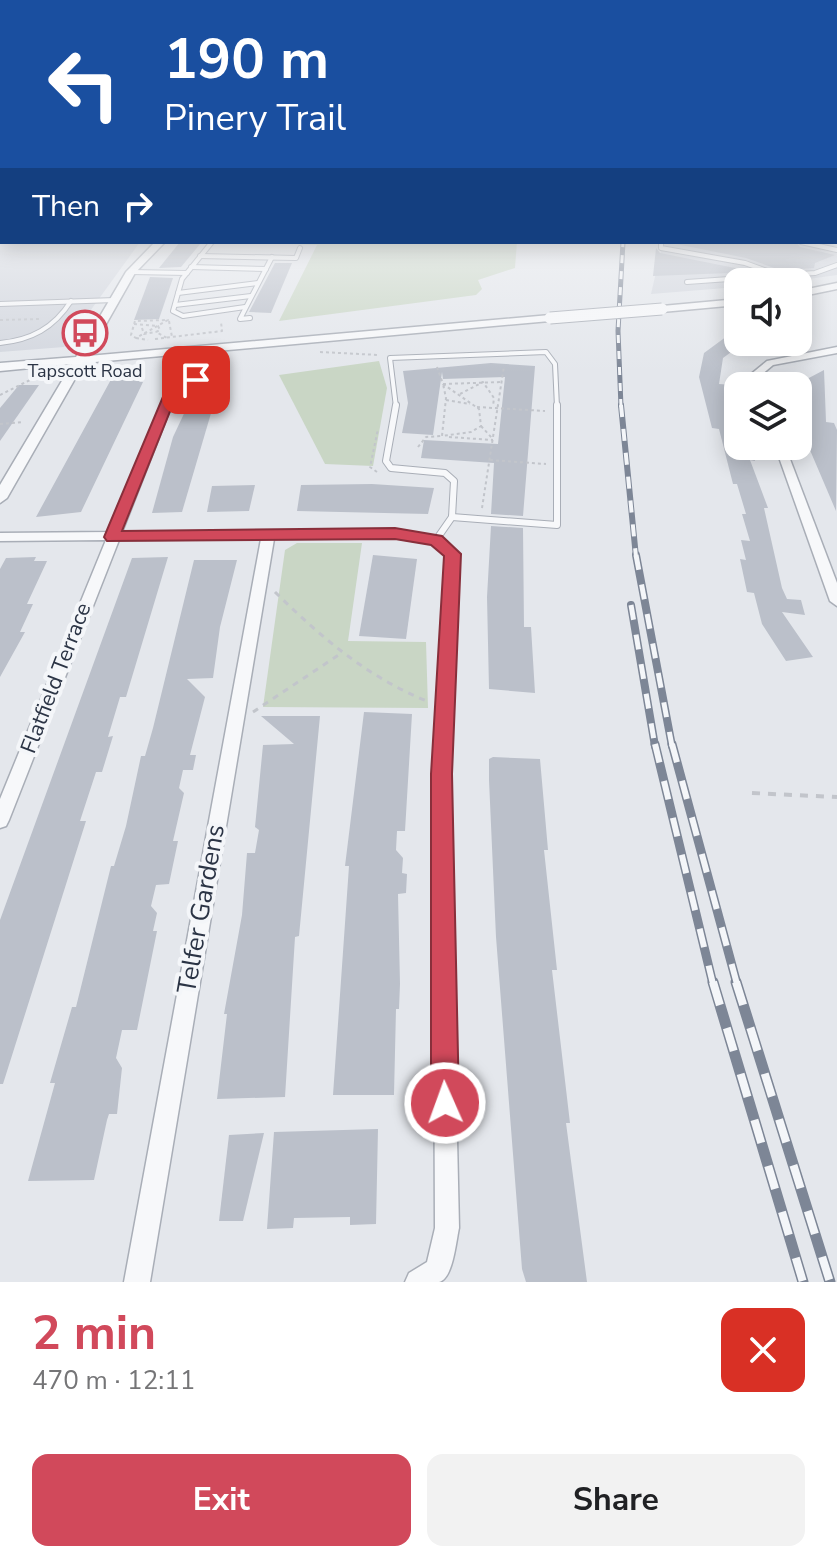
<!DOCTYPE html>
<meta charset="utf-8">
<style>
:root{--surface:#fff;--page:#f2f2f2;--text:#202124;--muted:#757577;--accent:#d1495b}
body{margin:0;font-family:"Nunito Sans",sans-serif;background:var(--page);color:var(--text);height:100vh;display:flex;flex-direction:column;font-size:30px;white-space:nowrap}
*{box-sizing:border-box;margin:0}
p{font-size:26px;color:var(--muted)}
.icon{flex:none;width:44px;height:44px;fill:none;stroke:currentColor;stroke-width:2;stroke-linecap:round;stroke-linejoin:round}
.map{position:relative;height:1282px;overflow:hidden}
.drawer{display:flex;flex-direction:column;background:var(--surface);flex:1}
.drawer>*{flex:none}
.top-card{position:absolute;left:0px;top:0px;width:838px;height:244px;box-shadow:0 4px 20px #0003;background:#1a4fa0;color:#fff;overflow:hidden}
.tools{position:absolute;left:724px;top:268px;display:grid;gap:16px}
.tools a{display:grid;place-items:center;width:88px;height:88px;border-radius:16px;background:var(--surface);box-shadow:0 4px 20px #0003;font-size:40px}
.pin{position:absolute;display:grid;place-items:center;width:68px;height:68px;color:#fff;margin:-34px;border-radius:16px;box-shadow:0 4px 12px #0006}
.me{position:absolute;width:88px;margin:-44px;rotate:358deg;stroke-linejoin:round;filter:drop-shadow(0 0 6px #0008)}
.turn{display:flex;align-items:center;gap:28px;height:168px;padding:0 32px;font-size:36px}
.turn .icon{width:104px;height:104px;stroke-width:2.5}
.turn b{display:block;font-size:56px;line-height:68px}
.then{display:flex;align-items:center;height:76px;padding:0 32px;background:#0003;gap:16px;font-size:30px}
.round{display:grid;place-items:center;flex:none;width:84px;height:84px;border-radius:16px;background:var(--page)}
.overview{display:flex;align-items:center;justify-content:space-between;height:136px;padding:0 32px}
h1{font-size:48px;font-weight:700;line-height:60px;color:var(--accent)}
.button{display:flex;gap:16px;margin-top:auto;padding:16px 32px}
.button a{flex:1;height:92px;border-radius:16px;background:var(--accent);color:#fff;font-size:32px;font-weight:700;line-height:92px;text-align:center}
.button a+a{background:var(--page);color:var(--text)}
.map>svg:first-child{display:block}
.built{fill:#d2d6de}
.green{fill:#c9d6c5}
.building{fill:#bbc0ca}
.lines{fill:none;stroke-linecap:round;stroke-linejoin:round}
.service-far1-casing{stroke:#a9aeb7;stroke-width:6}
.service-casing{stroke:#a9aeb7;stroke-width:8}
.minor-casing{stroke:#a9aeb7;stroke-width:3}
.tertiary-casing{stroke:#a9aeb7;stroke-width:3}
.path-far2{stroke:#c2c5cb;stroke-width:2;stroke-dasharray:3 3;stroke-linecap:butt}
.path-far1{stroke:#c2c5cb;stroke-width:3;stroke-dasharray:6 6;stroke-linecap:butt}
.path{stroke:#c2c5cb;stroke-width:4;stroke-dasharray:8 8;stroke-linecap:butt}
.service-far1{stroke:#f7f8fa;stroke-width:4}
.service{stroke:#f7f8fa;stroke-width:6}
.minor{fill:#f7f8fa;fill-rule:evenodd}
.tertiary{fill:#f7f8fa;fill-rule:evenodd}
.rail-far4-casing{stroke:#7d8696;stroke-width:5}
.rail-far3-casing{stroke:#7d8696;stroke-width:6}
.rail-far2-casing{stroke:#7d8696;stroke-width:8}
.rail-far1-casing{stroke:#7d8696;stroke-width:9}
.rail-casing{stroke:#7d8696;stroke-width:11}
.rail-far4{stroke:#f4f6f9;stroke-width:3;stroke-dasharray:8;stroke-linecap:butt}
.rail-far3{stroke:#f4f6f9;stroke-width:4;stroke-dasharray:12;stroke-linecap:butt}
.rail-far2{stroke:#f4f6f9;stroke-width:5;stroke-dasharray:15;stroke-linecap:butt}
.rail-far1{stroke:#f4f6f9;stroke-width:6;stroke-dasharray:19;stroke-linecap:butt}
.rail{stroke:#f4f6f9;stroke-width:8;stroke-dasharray:24;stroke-linecap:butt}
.tertiary-bridge-casing{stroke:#a9aeb7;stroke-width:13;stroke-linecap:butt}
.tertiary-bridge{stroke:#f7f8fa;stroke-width:11}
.route{fill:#d1495b;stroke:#882f3b;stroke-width:2}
.labels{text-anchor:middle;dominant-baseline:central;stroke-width:8;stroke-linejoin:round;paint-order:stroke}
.far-poi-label{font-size:18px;fill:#2b3445;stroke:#f4f6f9}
.street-label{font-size:22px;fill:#2b3445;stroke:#f4f6f9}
.near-street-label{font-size:26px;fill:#2b3445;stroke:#f4f6f9}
</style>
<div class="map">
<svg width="837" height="1282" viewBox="0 0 837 1282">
<rect width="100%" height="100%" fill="#e4e7ec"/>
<g class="built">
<path d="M0,192L2,242H140L64,347L0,352Z"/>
<path d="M837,192V275L787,282H738V287L651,294L663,242H836Z"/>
</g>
<g class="green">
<path d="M233,242H517L515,268L478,280L482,289L476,295L279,321L317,245Z"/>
<path d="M379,361L387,388L373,466L325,464L279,375Z"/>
<path d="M297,543H362L348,641L426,642L428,708L263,707L285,550Z"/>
</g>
<g class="building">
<path d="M180,242L201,243L181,267L159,268Z"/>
<path d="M666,242H796L800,247L835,255L815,263L814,268L780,270L746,258Z"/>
<path d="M656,248L660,253L755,272L653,276Z"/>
<path d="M275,263H292L271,313L249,312Z"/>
<path d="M150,277L173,278L159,319L134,320Z"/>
<path d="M738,328V347L723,358L719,384L733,385L738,407V446H751L755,461L750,460L768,508H764L782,588L787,599L801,600L805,615L782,612L813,657L786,661L762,624L754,593L747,592L740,559L746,560L741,540L750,541L742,514H746L737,484H733L719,429L712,428L699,377L704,353Z"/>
<path d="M491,363L535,366L523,516L491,514L494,463L421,458L424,440L498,444L505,377L443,379L442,372L433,435L402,433L408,403L403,371Z"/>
<path d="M824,370L826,422L834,423L837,430L836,511L798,422V376L807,379Z"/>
<path d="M114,374L143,376L139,382H143L81,512L36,517Z"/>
<path d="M19,385H39L0,441V408Z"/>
<path d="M189,403H214L182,512L152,513L173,437Z"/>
<path d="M372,484L434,488L428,514L297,511L301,485Z"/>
<path d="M255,485L249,511L207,512L212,486Z"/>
<path d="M491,526L523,528L524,627H531L535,693L489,689L487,597Z"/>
<path d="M373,555L417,559L406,639L359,636Z"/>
<path d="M36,557L34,561H47L27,604H33L20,632H25L0,677V569L6,558Z"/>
<path d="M168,557L126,697H120L108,737L113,736L102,772H96L80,821H86L3,1084H0V920L132,558Z"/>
<path d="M194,560H237L220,627L213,678L187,679L205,697L190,755H196L193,770H183L179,788L184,793L173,841H178L169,884L156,885L151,906L157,913L153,931H157L137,1030H122L116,1058L122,1068L117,1114H109L107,1120L94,1180L28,1181L55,1083H50L72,1007H76L111,866H114L126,826L141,756H145L153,728Z"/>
<path d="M364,712L412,714L405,831H397L396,850L403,858L402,873L407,874L406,893L398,894L400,984L399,1009H396L394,1095H333L349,866H345Z"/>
<path d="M261,716H320L299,936L295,937L285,1097L217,1099L227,1014H224L242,915L247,853H255L259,830L255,827L263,745L294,744Z"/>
<path d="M493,757L540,759L548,850H544L557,970H552L570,1123H566L587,1282H526L522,1269L496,937L489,780V759Z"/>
<path d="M378,1129L376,1224L350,1225V1217L294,1218L293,1228L267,1229L274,1132Z"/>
<path d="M264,1133L243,1221H219L229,1135Z"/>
</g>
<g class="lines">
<g class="service-far1-casing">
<g id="service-far1">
<path d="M212,242L182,279L173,311L183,316L245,307"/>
<path d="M661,242V248L745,263L778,275"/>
<path d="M801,242L837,250"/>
<path d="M200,256L296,258L300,248"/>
<path d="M191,267L266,269"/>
<path d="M131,272L187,273"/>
<path d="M687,282L815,273L837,265"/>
<path d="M178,293L258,283"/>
<path d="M0,304L115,300"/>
<path d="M175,305L251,296"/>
<path d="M250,318L240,319L272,257"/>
<path d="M0,343C31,340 54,328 71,301"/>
<path d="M396,407L390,358L546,352L555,364L557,407"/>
</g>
</g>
<g class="service-casing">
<g id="service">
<path d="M396,405L386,461L391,468L445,473L454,481L452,517"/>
<path d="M452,517L557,525V405"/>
<path d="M436,540L452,517"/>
</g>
</g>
<g class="minor-casing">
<g id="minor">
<path d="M837,347V353L773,365L760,376L763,386H753L750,375L767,361Z"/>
<path d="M196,377L201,380L199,382L176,394L122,532L395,530L440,537L459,554L449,774L459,1228C456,1241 453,1279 439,1282C429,1282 416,1282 405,1282L409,1273L427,1262L435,1228L433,774L447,555L433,544L395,538L274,539L150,1282H124L261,539L119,540L9,820L6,826L0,828V799L106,540L0,541V533L110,532L167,392Z"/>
<path d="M775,446H785L837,583V606L830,601Z"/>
</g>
</g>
<g class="tertiary-casing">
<g id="tertiary">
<path d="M155,242H165L135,273L88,356L550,315L555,318L550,321L84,363L7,498L0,503V485L72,364L0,371V363L76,357L126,272Z"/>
<path d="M837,283V289L798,297V291Z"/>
<path d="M738,299V305L662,312L657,309L662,306Z"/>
</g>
</g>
<g class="path-far2">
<path d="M0,320L40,319"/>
<path d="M168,320L136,338L131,335L135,321Z"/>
<path d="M169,321L172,337"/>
<path d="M134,324L158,326L160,330L156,332L167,338"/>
<path d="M142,328L144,334L156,332"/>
<path d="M136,338L148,340"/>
<path d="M155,339L222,331L221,322"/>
<path d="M320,352L379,355"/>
<path d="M437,367L443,384L502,382"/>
<path d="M443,384L479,409L481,426L471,432L442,436L446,398Z"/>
<path d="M460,394L483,382L494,398L493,406"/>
<path d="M0,395L36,377"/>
<path d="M446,400L470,404"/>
<path d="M477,407L545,411"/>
<path d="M0,424L23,422"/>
<path d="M481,426L492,438"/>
<path d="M449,437L493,440"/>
<path d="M418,447L426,437L441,436"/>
<path d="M490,460L546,464"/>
<path d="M377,472L370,467L378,429"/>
<path d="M482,508L504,366"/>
</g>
<g class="path-far1">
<path d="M275,592C322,638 367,677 429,702"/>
<path d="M253,712L340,654"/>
</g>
<path class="path" d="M752,793L837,797"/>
<use href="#service-far1" class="service-far1"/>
<use href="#service" class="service"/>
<use href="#minor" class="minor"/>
<use href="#tertiary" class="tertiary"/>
<g class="rail-far4-casing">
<path id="rail-far4" d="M621,407L618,331L623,242"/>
</g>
<g class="rail-far3-casing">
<path id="rail-far3" d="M621,405L636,557"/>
</g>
<g class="rail-far2-casing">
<g id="rail-far2">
<path d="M636,555L672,746"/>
<path d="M631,605L655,746"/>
</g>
</g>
<g class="rail-far1-casing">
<g id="rail-far1">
<path d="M655,744L713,984"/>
<path d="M672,744L737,984"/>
</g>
</g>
<g class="rail-casing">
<g id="rail">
<path d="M713,982L803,1282"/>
<path d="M736,982L830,1282"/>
</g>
</g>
<use href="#rail-far4" class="rail-far4"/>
<use href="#rail-far3" class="rail-far3"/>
<use href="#rail-far2" class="rail-far2"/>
<use href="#rail-far1" class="rail-far1"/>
<use href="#rail" class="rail"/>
<g class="tertiary-bridge-casing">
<path id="tertiary-bridge" d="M550,318L662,309"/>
</g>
<use href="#tertiary-bridge" class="tertiary-bridge"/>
</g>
<linearGradient id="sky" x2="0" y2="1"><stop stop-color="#8bb4dd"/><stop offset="0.52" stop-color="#f3f4f6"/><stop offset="1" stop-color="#f3f4f6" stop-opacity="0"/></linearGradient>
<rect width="837" height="372" fill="url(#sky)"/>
<path class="route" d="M191,377L202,380L177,394L122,531L395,528L442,536L461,554L452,774L459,1103L455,1113L445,1117L435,1113L431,1103V774L444,556L431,545L395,539L107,541L104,537L165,392Z"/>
<defs>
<g id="bus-ring" transform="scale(2.3)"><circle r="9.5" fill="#f4f6f9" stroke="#d1495b" stroke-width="1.5"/><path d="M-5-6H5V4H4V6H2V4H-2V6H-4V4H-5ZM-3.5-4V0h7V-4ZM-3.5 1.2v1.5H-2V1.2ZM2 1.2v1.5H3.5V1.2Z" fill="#d1495b"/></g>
</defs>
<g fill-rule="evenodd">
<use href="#bus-ring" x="85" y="333"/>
</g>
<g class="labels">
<g class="far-poi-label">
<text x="85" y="371">Tapscott Road</text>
</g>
<g class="street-label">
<text transform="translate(56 678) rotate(-69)">Flatfield Terrace</text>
</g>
<g class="near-street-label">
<text transform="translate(201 909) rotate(-80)">Telfer Gardens</text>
</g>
</g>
</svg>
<div class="tools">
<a><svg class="icon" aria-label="sound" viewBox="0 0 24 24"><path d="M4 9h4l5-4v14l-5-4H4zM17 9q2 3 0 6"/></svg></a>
<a><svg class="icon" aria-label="layers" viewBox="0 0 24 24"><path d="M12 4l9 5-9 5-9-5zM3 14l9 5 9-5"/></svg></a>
</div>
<div class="pin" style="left:196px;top:380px;background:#d93025"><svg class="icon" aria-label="arrive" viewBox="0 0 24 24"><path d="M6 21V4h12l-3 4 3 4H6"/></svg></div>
<svg class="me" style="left:445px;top:1103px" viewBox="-20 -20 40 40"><circle r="17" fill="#d1495b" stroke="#fff" stroke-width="3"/><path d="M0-11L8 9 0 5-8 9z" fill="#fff"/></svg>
<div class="top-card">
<div class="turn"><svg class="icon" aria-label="left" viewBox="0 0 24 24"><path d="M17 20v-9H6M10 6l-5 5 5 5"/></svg><div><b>190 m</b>Pinery Trail</div></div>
<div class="then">Then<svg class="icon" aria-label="right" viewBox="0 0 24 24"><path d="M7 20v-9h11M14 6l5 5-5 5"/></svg></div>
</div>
</div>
<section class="drawer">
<div class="overview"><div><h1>2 min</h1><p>470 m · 12:11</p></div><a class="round" style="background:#d93025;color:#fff"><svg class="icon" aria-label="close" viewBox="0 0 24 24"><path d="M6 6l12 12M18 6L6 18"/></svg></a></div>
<div class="button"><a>Exit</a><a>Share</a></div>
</section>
